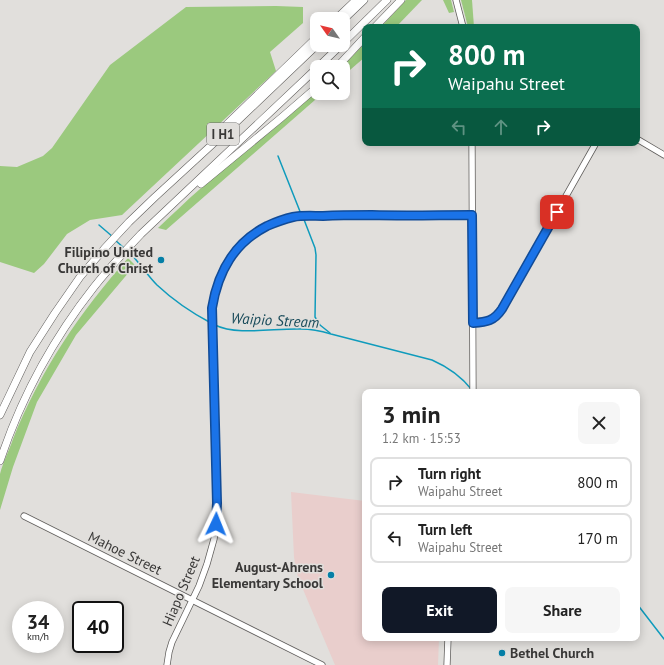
<!DOCTYPE html>
<meta charset="utf-8">
<style>
:root{--surface:#fff;--page:#f6f6f6;--text:#222;--muted:#767676;--line:#e0e0e0;--accent:#111827}
body{margin:0;font-family:"PT Sans",sans-serif;background:var(--page);color:var(--text);height:100vh;display:flex;flex-direction:column;font-size:15px;white-space:nowrap}
*{box-sizing:border-box;margin:0}
p{font-size:13px;color:var(--muted)}
.icon{flex:none;width:22px;height:22px;fill:none;stroke:currentColor;stroke-width:2;stroke-linecap:round;stroke-linejoin:round}
.map{position:relative;flex:1;overflow:hidden}
.side{position:absolute;left:362px;top:389px;width:278px;height:252px;display:flex;flex-direction:column;background:var(--surface);border-radius:8px;box-shadow:0 2px 10px #0003}
.side>*{flex:none}
.banner{position:absolute;left:362px;top:24px;width:278px;height:122px;border-radius:8px;box-shadow:0 2px 10px #0003;background:#0b6e4f;color:#fff;overflow:hidden}
.needle{width:26px;rotate:304deg}
.tools{position:absolute;left:310px;top:12px;display:grid;gap:8px}
.tools a{display:grid;place-items:center;width:40px;height:40px;border-radius:8px;background:var(--surface);box-shadow:0 2px 10px #0003;font-size:20px}
.speed{position:absolute;left:12px;top:601px;display:flex;gap:8px;font-size:20px;font-weight:700;text-align:center}
.speed>*{display:grid;place-content:center;width:52px;height:52px;border-radius:50%;background:var(--surface);box-shadow:0 2px 10px #0003;line-height:1}
.speed small{font-size:10px;font-weight:400}
.speed .limit{border:2px solid #111;border-radius:6px;background:#fff;color:#111}
.pin{position:absolute;display:grid;place-items:center;width:34px;height:34px;color:#fff;margin:-17px;border-radius:8px;box-shadow:0 2px 6px #0006}
.me{position:absolute;width:44px;margin:-22px;rotate:2deg;stroke-linejoin:round;filter:drop-shadow(0 0 3px #0008)}
.turn{display:flex;align-items:center;gap:14px;height:84px;padding:0 20px;font-size:18px}
.turn .icon{width:52px;height:52px;stroke-width:2.5}
.turn b{display:block;font-size:28px;line-height:34px}
.lanes{display:flex;align-items:center;height:38px;padding:0 20px;background:#0003;justify-content:center;gap:20px;direction:ltr}
.lanes .off{opacity:.35}
.round{display:grid;place-items:center;flex:none;width:42px;height:42px;border-radius:8px;background:var(--page)}
.summary{display:flex;align-items:center;justify-content:space-between;height:68px;padding:0 20px}
h1{font-size:24px;font-weight:700;line-height:30px}
.action{display:flex;gap:8px;margin-top:auto;padding:8px 20px}
.action a{flex:1;height:46px;border-radius:8px;background:var(--accent);color:#fff;font-size:16px;font-weight:700;line-height:46px;text-align:center}
.action a+a{background:var(--page);color:var(--text)}
ul{padding:0;list-style:none}
li{display:flex;align-items:center;gap:12px;height:50px;margin:0 8px 6px;padding:0 12px;border:2px solid var(--line);border-radius:8px}
li div{flex:1}
li b{display:block;font-size:15px}
li em{font-style:normal}
.map>svg:first-child{display:block}
.education{fill:#e9cecc}
.green{fill:#9bc97e}
.lines{fill:none;stroke-linecap:round;stroke-linejoin:round}
.stream{stroke:#0f9bbc;stroke-width:1.5}
.secondary-casing{stroke:#605e5c;stroke-width:7}
.highway-casing{stroke:#605e5c;stroke-width:8}
.secondary{stroke:#fff;stroke-width:5.5}
.highway{stroke:#fff;stroke-width:7}
.route-casing{stroke:#114b97;stroke-width:10}
.route{stroke:#1a73e8;stroke-width:7}
.poi-dot{fill:#057fa6;stroke:#e1dfdc;stroke-width:1.5}
.labels{text-anchor:middle;dominant-baseline:central;stroke-width:3;stroke-linejoin:round;paint-order:stroke}
.shield{fill:#e1dfdc;stroke:#6b6a68;stroke-width:1}
.shield-label{font-size:13px;font-weight:bold;fill:#393837}
.poi-label{font-size:14px;font-weight:bold;fill:#393837;stroke:#e1dfdc;text-anchor:end}
.street-label{font-size:14px;fill:#393837;stroke:#e1dfdc}
.water-label{font-size:15px;font-style:italic;fill:#194b5a;stroke:#e1dfdc}
</style>
<div class="map">
<svg width="664" height="665" viewBox="0 0 664 665">
<rect width="100%" height="100%" fill="#e1dfdc"/>
<path class="education" d="M291,492L365,501V638H439L438,665H335L299,580L296,570L294,557Z"/>
<g class="green">
<path d="M406,0H422L396,27H381Z"/>
<path d="M443,0H451L454,12L449,13Z"/>
<path d="M461,0H472L474,27H468Z"/>
<path d="M276,6L303,7V23L270,52L276,71L122,215L90,220L67,234L44,264L34,273L0,262V166L17,167L43,156L52,148L110,65L186,7Z"/>
<path d="M365,43V57L343,76V67H342Z"/>
<path d="M317,91V93H323L166,230L158,228C172,215 186,201 200,189C239,156 280,126 317,91Z"/>
<path d="M128,258L135,265L76,335L37,402L13,467L0,510C0,500 0,482 0,474C3,462 9,451 13,439C40,371 80,312 128,258Z"/>
</g>
<g class="lines">
<g class="stream">
<path d="M278,156L301,214"/>
<path d="M303,217L315,248L316,255L315,317L320,325L330,333"/>
<path d="M99,225L113,237"/>
<path d="M115,240L124,248"/>
<path d="M129,252C139,262 147,275 157,285C173,300 192,313 211,323"/>
<path d="M215,325C237,336 275,328 301,329C311,329 321,331 331,334L432,360C448,367 461,376 472,390"/>
<path d="M637,604L664,639"/>
</g>
<g class="secondary-casing">
<g id="secondary">
<path d="M456,0L463,27"/>
<path d="M637,139L664,155"/>
<path d="M472,143L473,392"/>
<path d="M473,323C487,322 494,321 502,309L596,143"/>
<path d="M24,516L322,665"/>
<path d="M167,665L169,652L172,642L199,586L207,564L214,539L216,524L217,503L212,308C217,271 234,243 267,226C275,222 284,219 293,217C303,215 313,216 323,216C340,215 356,215 372,215C406,216 439,215 472,215"/>
<path d="M447,665L448,638"/>
</g>
</g>
<g class="highway-casing">
<g id="highway">
<path d="M336,19L356,0"/>
<path d="M343,20L364,0"/>
<path d="M375,27L401,0"/>
<path d="M343,43L387,0"/>
<path d="M318,67L341,45"/>
<path d="M337,67L365,37"/>
<path d="M225,126L317,37"/>
<path d="M201,184L281,118L317,87"/>
<path d="M0,415L30,352L55,313L80,277L104,249L129,222L155,197L229,129L317,45"/>
<path d="M0,461C21,398 53,339 94,287C109,268 125,251 141,234L317,68"/>
</g>
</g>
<use href="#secondary" class="secondary"/>
<use href="#highway" class="highway"/>
</g>
<g class="lines">
<g class="route-casing">
<path id="route" d="M216,524L217,503L212,308C218,271 234,243 267,226C276,222 284,219 293,217C303,215 313,216 323,216C340,215 356,215 372,215C406,216 439,215 472,215L473,323C487,322 494,321 502,309L557,212"/>
</g>
<use href="#route" class="route"/>
</g>
<g class="poi-dot">
<circle cx="161" cy="260" r="4"/>
<circle cx="331" cy="575" r="4"/>
<circle cx="502" cy="653" r="4"/>
</g>
<g class="labels">
<rect class="shield" x="207" y="123" width="32" height="22" rx="3"/>
<g class="shield-label">
<text x="223" y="134">I H1</text>
</g>
<g class="poi-label">
<text x="153" y="252">Filipino United<tspan x="153" dy="16">Church of Christ</tspan></text>
<text x="323" y="567">August-Ahrens<tspan x="323" dy="16">Elementary School</tspan></text>
<text x="510" y="653" text-anchor="start">Bethel Church</text>
</g>
<g class="street-label">
<text transform="translate(125 553) rotate(26)">Mahoe Street</text>
<text transform="translate(181 591) rotate(-67)">Hiapo Street</text>
</g>
<g class="water-label">
<text transform="translate(275 320) rotate(3)">Waipio Stream</text>
</g>
</g>
</svg>
<div class="tools">
<a><svg class="needle" viewBox="-14 -14 28 28"><path d="M0-13l5 13h-10z" fill="#e53935"/><path d="M0 13l5-13h-10z" fill="#767676"/></svg></a>
<a><svg class="icon" aria-label="search" viewBox="0 0 24 24"><circle cx="10" cy="10" r="6"/><path d="M15 15l6 6"/></svg></a>
</div>
<div class="speed"><div>34<small>km/h</small></div><div class="limit">40</div></div>
<div class="pin" style="left:557px;top:212px;background:#d93025"><svg class="icon" aria-label="arrive" viewBox="0 0 24 24"><path d="M6 21V4h12l-3 4 3 4H6"/></svg></div>
<svg class="me" style="left:216px;top:524px" viewBox="-20 -20 40 40"><path d="M0-17L14 15 0 8-14 15z" fill="#1a73e8" stroke="#fff" stroke-width="4"/></svg>
<div class="banner">
<div class="turn"><svg class="icon" aria-label="right" viewBox="0 0 24 24"><path d="M7 20v-9h11M14 6l5 5-5 5"/></svg><div><b>800 m</b>Waipahu Street</div></div>
<div class="lanes"><svg class="icon off" aria-label="left" viewBox="0 0 24 24"><path d="M17 20v-9H6M10 6l-5 5 5 5"/></svg><svg class="icon off" aria-label="ahead" viewBox="0 0 24 24"><path d="M12 20V5M6 11l6-6 6 6"/></svg><svg class="icon" aria-label="right" viewBox="0 0 24 24"><path d="M7 20v-9h11M14 6l5 5-5 5"/></svg></div>
</div>
<section class="side">
<div class="summary"><div><h1>3 min</h1><p>1.2 km · 15:53</p></div><a class="round"><svg class="icon" aria-label="close" viewBox="0 0 24 24"><path d="M6 6l12 12M18 6L6 18"/></svg></a></div>
<ul>
<li><svg class="icon" aria-label="right" viewBox="0 0 24 24"><path d="M7 20v-9h11M14 6l5 5-5 5"/></svg><div><b>Turn right</b><p>Waipahu Street</p></div><em>800 m</em></li>
<li><svg class="icon" aria-label="left" viewBox="0 0 24 24"><path d="M17 20v-9H6M10 6l-5 5 5 5"/></svg><div><b>Turn left</b><p>Waipahu Street</p></div><em>170 m</em></li>
</ul>
<div class="action"><a>Exit</a><a>Share</a></div>
</section>
</div>
